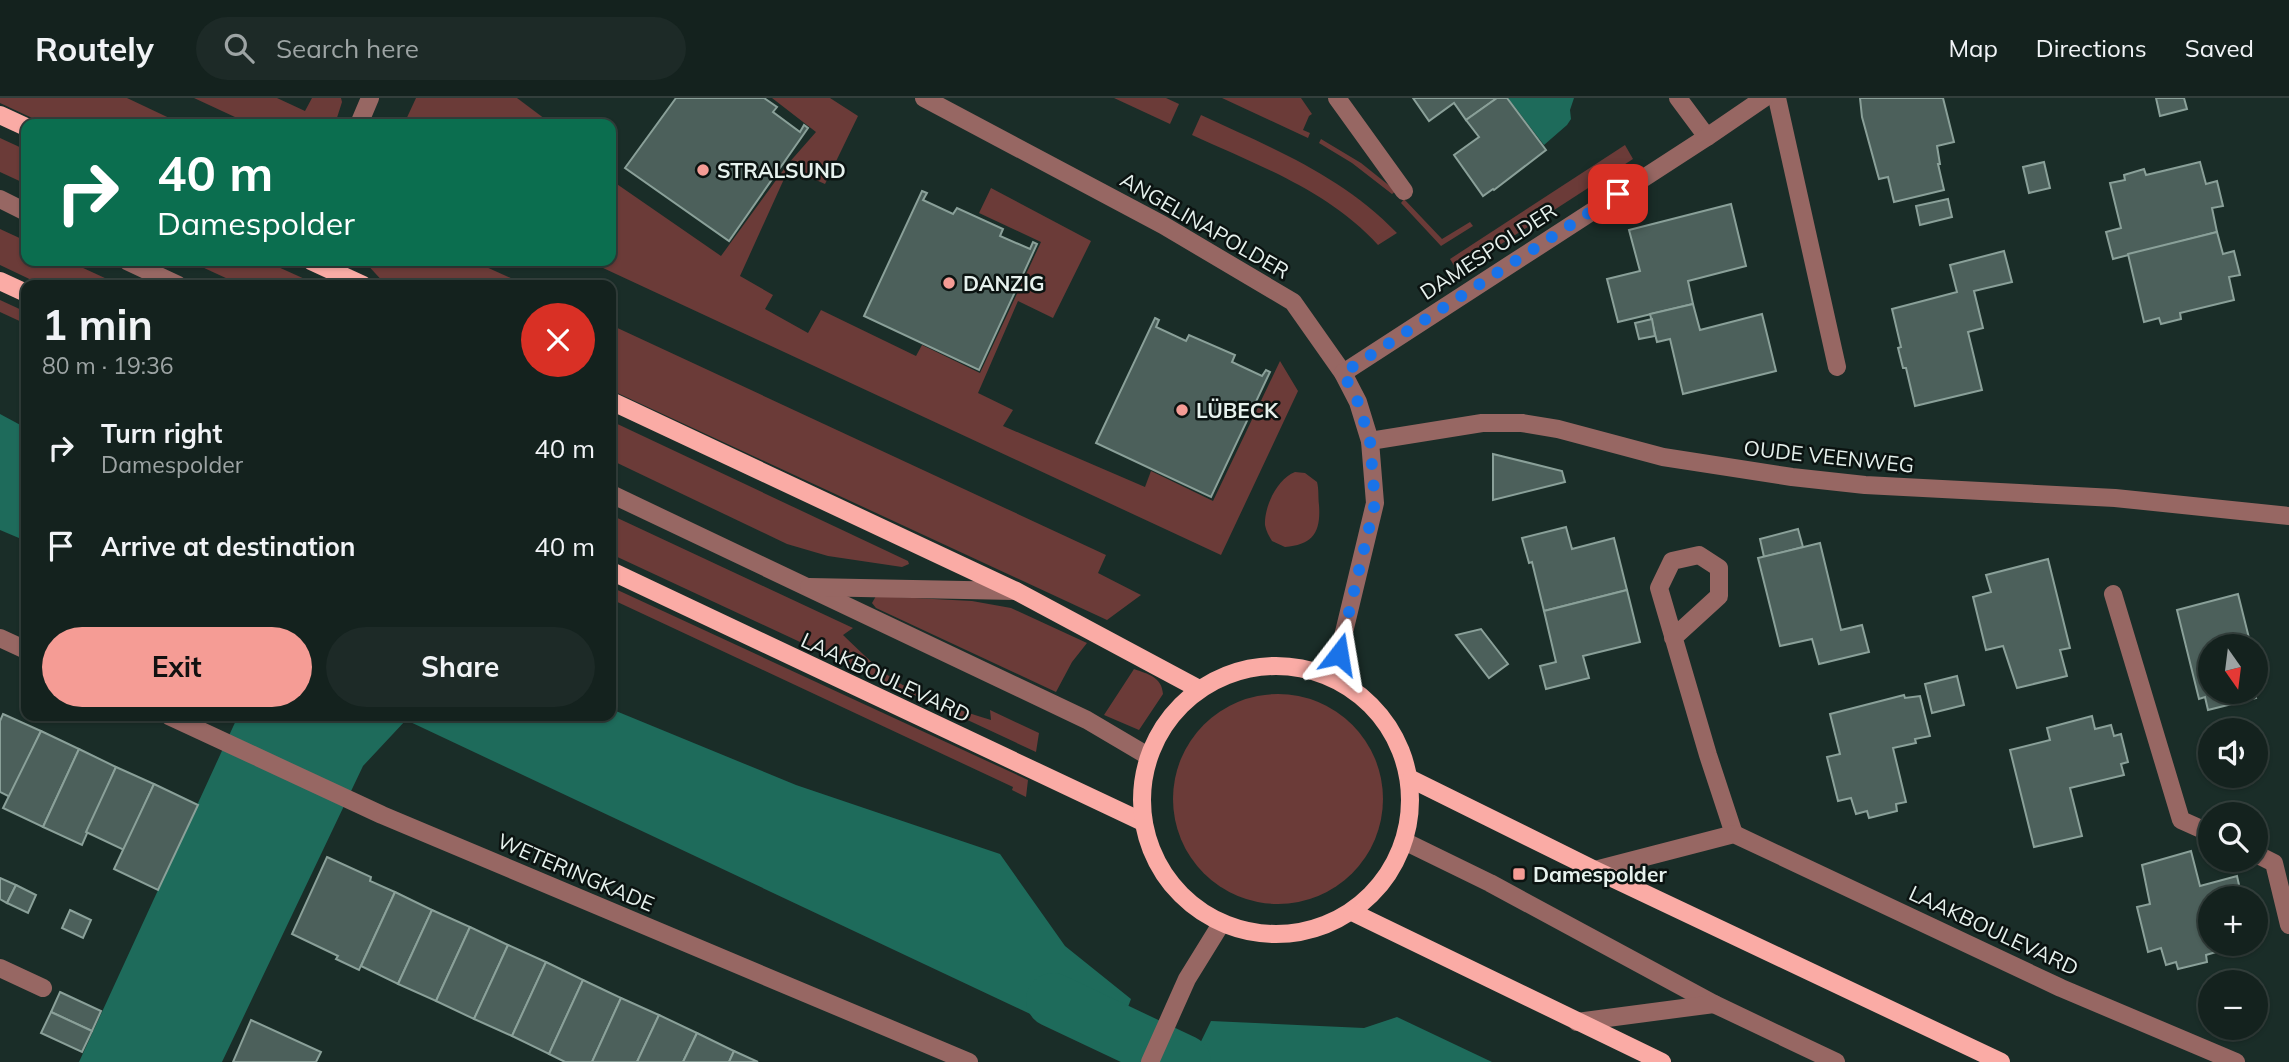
<!DOCTYPE html>
<meta charset="utf-8">
<style>
:root{--surface:#14221e;--page:#1d2a27;--text:#f1f3f6;--muted:#9da4a4;--line:#333f3c;--accent:#f59c95}
body{margin:0;font-family:Mulish,sans-serif;background:var(--page);color:var(--text);height:100vh;display:flex;flex-direction:column;font-size:26px;white-space:nowrap}
*{box-sizing:border-box;margin:0}
p{font-size:23px;color:var(--muted)}
.icon{flex:none;width:38px;height:38px;fill:none;stroke:currentColor;stroke-width:2;stroke-linecap:round;stroke-linejoin:round}
.map{position:relative;flex:1;overflow:hidden}
.panel{position:absolute;left:21px;top:182px;width:595px;height:441px;display:flex;flex-direction:column;background:var(--surface);border-radius:14px;box-shadow:0 2px 5px #0004,0 0 0 2px var(--line)}
.panel>*{flex:none}
.banner{position:absolute;left:21px;top:21px;width:595px;height:147px;border-radius:14px;box-shadow:0 2px 5px #0004,0 0 0 2px var(--line);background:#0b6e4f;color:#fff;overflow:hidden}
.needle{width:46px;rotate:166deg}
.fabs{position:absolute;left:2198px;top:536px;display:grid;gap:14px}
.fabs a{display:grid;place-items:center;width:70px;height:70px;border-radius:50%;background:var(--surface);box-shadow:0 2px 5px #0004,0 0 0 2px var(--line);font-size:35px}
.pin{position:absolute;display:grid;place-items:center;width:60px;height:60px;color:#fff;margin:-30px;border-radius:14px;box-shadow:0 4px 10px #0006}
.me{position:absolute;width:77px;margin:-38px;rotate:14deg;stroke-linejoin:round;filter:drop-shadow(0 0 5px #0008)}
.turn{display:flex;align-items:center;gap:24px;height:147px;padding:0 21px;font-size:32px}
.turn .icon{width:91px;height:91px;stroke-width:2.5}
.turn b{display:block;font-size:49px;line-height:60px}
.round{display:grid;place-items:center;flex:none;width:74px;height:74px;border-radius:37px;background:var(--page)}
.head{display:flex;align-items:center;justify-content:space-between;height:119px;padding:0 21px}
h1{font-size:42px;font-weight:700;line-height:52px}
.button{display:flex;gap:14px;margin-top:auto;padding:14px 21px}
.button a{flex:1;height:80px;border-radius:42px;background:var(--accent);color:#111;font-size:28px;font-weight:700;line-height:80px;text-align:center}
.button a+a{background:var(--page);color:var(--text)}
ul{padding:0;list-style:none}
li{display:flex;align-items:center;gap:21px;height:98px;padding:0 21px}
li div{flex:1}
li b{display:block;font-size:26px}
li em{font-style:normal}
header{display:flex;align-items:center;gap:42px;box-sizing:border-box;height:98px;padding:0 35px;background:var(--surface);border-bottom:2px solid var(--line)}
header strong{font-size:33px}
nav{display:flex;gap:38px;margin-inline-start:auto;font-size:24px}
.search{width:490px;height:63px;background:var(--page);display:flex;align-items:center;gap:18px;box-sizing:border-box;padding:0 24px;border-radius:38px;color:var(--muted);font-size:26px}
.map>svg:first-child{display:block}
.green{fill:#6b3b38}
.water{fill:#1e6b5b}
.lines{fill:none;stroke-linecap:round;stroke-linejoin:round}
.canal{stroke:#1e6b5b;stroke-width:54}
.building{fill:#4c605b;stroke:#8aa099;stroke-width:2}
.minor{stroke:#976763;stroke-width:18}
.major{stroke:#faaba5;stroke-width:18}
.route{stroke:#1a73e8;stroke-width:12;stroke-dasharray:0 21.6}
.poi-dot{fill:#f59c95;stroke:#0b1311;stroke-width:2.5}
.labels{text-anchor:middle;dominant-baseline:central;stroke-width:5;stroke-linejoin:round;paint-order:stroke}
.poi-label{font-size:21px;font-weight:bold;fill:#e6f1ed;stroke:#0b1311;text-anchor:start}
.street-label{font-size:21px;fill:#e6f1ed;stroke:#0b1311}
</style>
<header>
<strong>Routely</strong>
<div class="search"><svg class="icon" aria-label="search" viewBox="0 0 24 24"><circle cx="10" cy="10" r="6"/><path d="M15 15l6 6"/></svg>Search here</div>
<nav><a>Map</a><a>Directions</a><a>Saved</a></nav>
</header>
<div class="map">
<svg width="2289" height="964" viewBox="0 0 2289 964">
<rect width="100%" height="100%" fill="#1a2d28"/>
<g class="green">
<path d="M0,0H127L182,26H45L0,5Z"/>
<path d="M194,0H277L305,13L312,0H341L342,4L335,26H250Z"/>
<path d="M416,0H517L549,24L548,26H404Z"/>
<path d="M772,0H830L858,18L825,86L789,70L740,178L773,197L765,211L808,235L821,212L916,258L922,247L980,275L1041,144L979,115L991,90L1091,143L1053,220L1018,203L978,295L1013,312L1003,328L1145,389L1151,373L1213,403L1280,263L1298,293L1221,457L588,163H611V82L721,158L787,67L816,34Z"/>
<path d="M1114,0H1166L1179,6L1170,26Z"/>
<path d="M1222,0H1301L1312,16L1309,18L1303,32L1310,35L1308,40Z"/>
<path d="M1201,17C1272,50 1341,77 1397,135L1378,147C1328,92 1257,67 1192,37Z"/>
<path d="M0,40L26,52V86L0,74Z"/>
<path d="M1321,41L1361,65L1396,93L1392,96L1352,65L1319,45Z"/>
<path d="M1625,47L1633,61L1458,174L1450,161Z"/>
<path d="M1404,101L1442,141L1470,124L1473,128L1441,148L1401,105Z"/>
<path d="M0,131L26,143V163H68L120,187H42L0,167Z"/>
<path d="M189,163H265L318,187H241Z"/>
<path d="M364,163H473L526,187H386Z"/>
<path d="M0,202L26,214V226L0,214Z"/>
<path d="M611,227L1106,457L1098,475L1141,497L1107,522L611,292Z"/>
<path d="M611,323L908,463L909,466L902,469L828,458L787,446L611,362Z"/>
<path d="M1295,374L1305,375L1317,384C1319,391 1318,399 1319,407C1321,434 1313,447 1285,449L1272,443C1269,438 1266,433 1265,427C1264,408 1278,380 1295,374Z"/>
<path d="M611,417L853,530L843,537C861,554 879,573 901,586C928,602 961,613 991,622L990,612L1039,635L1036,654L611,456Z"/>
<path d="M611,489L1028,682L1026,699L1012,692L1013,689L611,501Z"/>
<path d="M876,498L972,503L1011,510L1087,545L1072,564L1056,594L876,510L872,505Z"/>
<path d="M1134,571C1148,576 1162,579 1163,596L1139,632L1104,617Z"/>
<circle cx="1278" cy="701" r="105"/>
</g>
<g class="water">
<path d="M1508,0H1574L1570,12L1571,21L1567,27L1544,47Z"/>
<path d="M0,316L26,330V443L0,432Z"/>
<path d="M611,611L796,687L1000,756L1065,848L1131,901L1111,954L406,622L363,668L222,964H79L238,618H611Z"/>
<path d="M1397,919L1492,964H1191L1211,923L1364,930Z"/>
</g>
<g class="lines">
<path class="canal" d="M1053,902L1184,964"/>
</g>
<g class="building">
<path d="M676,0H764L777,9L773,14L800,34L804,27L808,30L729,143L625,70Z"/>
<path d="M1413,0H1497L1466,22L1454,5L1429,23Z"/>
<path d="M1497,0H1507L1546,52L1494,92L1493,91L1483,98L1454,57L1479,39L1466,22Z"/>
<path d="M1860,0H1943L1954,44L1937,48L1940,66H1938L1944,92L1894,104L1888,79L1879,81L1862,19Z"/>
<path d="M2156,0H2184L2187,11L2160,18Z"/>
<path d="M2044,64L2050,90L2029,95L2023,69Z"/>
<path d="M2200,64L2206,86L2217,83L2223,108L2212,110L2217,134L2113,161L2106,134L2121,130L2110,85L2125,82L2124,77L2144,71L2146,77Z"/>
<path d="M922,93L927,95L923,102L953,116L957,110L1003,131L1000,138L1030,151L1033,144L1037,146L979,272L864,218Z"/>
<path d="M1948,101L1952,119L1920,127L1916,108Z"/>
<path d="M1731,106L1746,168L1688,183L1693,206L1618,224L1607,181L1640,173L1629,132Z"/>
<path d="M2217,134L2223,156L2234,153L2240,177L2229,179L2234,202L2180,215L2181,221L2161,226L2159,220L2144,224L2128,156Z"/>
<path d="M2004,153L2012,184L1974,193L1983,230L1968,234L1982,292L1915,308L1906,270H1903L1898,250L1901,249L1892,211L1957,194L1950,167Z"/>
<path d="M1693,206L1700,232L1762,216L1776,273L1683,296L1670,241L1657,244L1650,216Z"/>
<path d="M1155,220L1159,222L1156,229L1186,243L1189,237L1235,257L1232,264L1262,278L1266,272L1270,274L1211,399L1096,345Z"/>
<path d="M1652,221L1655,238L1639,241L1635,225Z"/>
<path d="M1493,356L1562,373L1565,384L1493,402Z"/>
<path d="M1566,429L1572,451L1614,440L1627,492L1544,513L1532,464L1529,465L1522,440Z"/>
<path d="M1798,431L1803,449L1764,459L1760,441Z"/>
<path d="M1820,445L1841,532L1862,527L1869,554L1819,566L1812,541L1780,548L1758,460Z"/>
<path d="M2048,461L2070,550L2060,552L2067,578L2017,590L2003,548L1986,552L1973,499L1991,494L1986,477Z"/>
<path d="M1627,492L1640,544L1583,558L1589,580L1546,591L1540,568L1556,564L1544,513Z"/>
<path d="M2238,496L2251,548H2210V593H2254L2256,600L2208,612L2205,599L2199,601L2177,512Z"/>
<path d="M1481,531L1508,566L1489,580L1456,537Z"/>
<path d="M1957,578L1964,607L1932,615L1925,586Z"/>
<path d="M1904,597L1905,600L1920,598L1930,638L1915,641L1916,645L1893,650L1906,704L1896,706L1897,713L1869,720L1867,713L1856,716L1851,700L1838,703L1827,659L1840,656L1830,616Z"/>
<path d="M3,616L41,633L10,699L0,694V623Z"/>
<path d="M2092,618L2095,631L2111,627L2114,638L2121,636L2128,664L2121,666L2124,677L2070,690L2082,738L2034,749L2010,652L2050,642L2047,630Z"/>
<path d="M41,633L79,651L43,729L3,710Z"/>
<path d="M79,651L116,669L82,747L43,729Z"/>
<path d="M116,669L154,686L124,752L86,734Z"/>
<path d="M154,686L198,707L158,792L114,771Z"/>
<path d="M2191,753L2200,788L2237,778L2242,800H2210V845H2214L2216,854L2206,857L2207,864L2178,871L2176,864L2166,867L2161,850L2148,854L2137,809L2150,806L2142,767Z"/>
<path d="M327,759L371,779L370,783L395,794L359,872L336,861L338,858L292,836Z"/>
<path d="M0,780L16,787L7,805L0,801Z"/>
<path d="M16,787L36,797L28,815L7,805Z"/>
<path d="M395,794L432,812L398,886L361,868Z"/>
<path d="M70,812L91,822L83,840L62,830Z"/>
<path d="M432,812L470,829L436,903L398,886Z"/>
<path d="M470,829L508,847L474,921L436,903Z"/>
<path d="M508,847L546,864L512,938L474,921Z"/>
<path d="M546,864L583,882L549,956L512,938Z"/>
<path d="M583,882L621,900L592,964H565L549,956Z"/>
<path d="M60,894L101,913L92,933L51,914Z"/>
<path d="M621,900L659,917L637,964H592Z"/>
<path d="M51,914L92,933L82,954L41,935Z"/>
<path d="M659,917L697,935L683,964H637Z"/>
<path d="M251,922L321,954L316,964H233Z"/>
<path d="M697,935L734,953L729,964H683Z"/>
<path d="M734,953L758,964H729Z"/>
</g>
<g class="lines">
<g class="minor">
<path d="M924,0L1163,127L1293,204L1343,275L1358,304L1370,343L1375,405L1333,580"/>
<path d="M1337,0L1404,93"/>
<path d="M1678,0L1707,39"/>
<path d="M1777,0L1837,269"/>
<path d="M359,26L370,0"/>
<path d="M0,101L26,114"/>
<path d="M127,163L178,187"/>
<path d="M1343,275L1707,39L1764,0"/>
<path d="M1370,343L1482,325H1522L1558,331L1663,359L1792,379L1865,387L2115,400L2289,418"/>
<path d="M611,396L1087,622L1148,658"/>
<path d="M809,489L1016,493"/>
<path d="M2113,496L2181,722L2210,735"/>
<path d="M0,540L26,552"/>
<path d="M1673,540L1719,498V470L1699,457L1672,463L1659,490L1708,657L1734,736"/>
<path d="M169,618L382,717L969,964"/>
<path d="M1406,744L1490,785L1714,906L1836,964"/>
<path d="M2256,756L2274,765L2289,827"/>
<path d="M1595,772L1734,736L2061,890L2236,964"/>
<path d="M0,870L43,890"/>
<path d="M1577,924L1714,906"/>
<path d="M1150,964L1187,881L1221,826"/>
</g>
<g class="major">
<path d="M0,17L26,29"/>
<path d="M311,163L363,187"/>
<path d="M0,183L26,195"/>
<path d="M611,303L1016,493L1199,591"/>
<path d="M611,473L1143,724"/>
<circle cx="1276" cy="702" r="134"/>
<path d="M1411,681L1595,772L2001,964"/>
<path d="M1352,814L1662,964"/>
</g>
</g>
<g class="lines">
<path class="route" d="M1339,556L1375,405L1370,343L1358,304L1343,275L1618,96"/>
</g>
<g class="poi-dot">
<circle cx="703" cy="72" r="7"/>
<circle cx="949" cy="185" r="7"/>
<circle cx="1182" cy="312" r="7"/>
<rect x="1512" y="769" width="14" height="14" rx="3.5"/>
</g>
<g class="labels">
<g class="poi-label">
<text x="717" y="72">STRALSUND</text>
<text x="963" y="185">DANZIG</text>
<text x="1196" y="312">LÜBECK</text>
<text x="1533" y="776">Damespolder</text>
</g>
<g class="street-label">
<text transform="translate(1205 127) rotate(30)">ANGELINAPOLDER</text>
<text transform="translate(1488 153) rotate(-33)">DAMESPOLDER</text>
<text transform="translate(1829 358) rotate(6)">OUDE VEENWEG</text>
<text transform="translate(886 579) rotate(25)">LAAKBOULEVARD</text>
<text transform="translate(576 774) rotate(23)">WETERINGKADE</text>
<text transform="translate(1994 832) rotate(25)">LAAKBOULEVARD</text>
</g>
</g>
</svg>
<div class="fabs">
<a><svg class="needle" viewBox="-14 -14 28 28"><path d="M0-13l5 13h-10z" fill="#e53935"/><path d="M0 13l5-13h-10z" fill="#9da4a4"/></svg></a>
<a><svg class="icon" aria-label="sound" viewBox="0 0 24 24"><path d="M4 9h4l5-4v14l-5-4H4zM17 9q2 3 0 6"/></svg></a>
<a><svg class="icon" aria-label="search" viewBox="0 0 24 24"><circle cx="10" cy="10" r="6"/><path d="M15 15l6 6"/></svg></a>
<a>+</a>
<a>−</a>
</div>
<div class="pin" style="left:1618px;top:96px;background:#d93025"><svg class="icon" aria-label="arrive" viewBox="0 0 24 24"><path d="M6 21V4h12l-3 4 3 4H6"/></svg></div>
<svg class="me" style="left:1339px;top:556px" viewBox="-20 -20 40 40"><path d="M0-17L14 15 0 8-14 15z" fill="#1a73e8" stroke="#fff" stroke-width="4"/></svg>
<div class="banner">
<div class="turn"><svg class="icon" aria-label="right" viewBox="0 0 24 24"><path d="M7 20v-9h11M14 6l5 5-5 5"/></svg><div><b>40 m</b>Damespolder</div></div>
</div>
<section class="panel">
<div class="head"><div><h1>1 min</h1><p>80 m · 19:36</p></div><a class="round" style="background:#d93025;color:#fff"><svg class="icon" aria-label="close" viewBox="0 0 24 24"><path d="M6 6l12 12M18 6L6 18"/></svg></a></div>
<ul>
<li><svg class="icon" aria-label="right" viewBox="0 0 24 24"><path d="M7 20v-9h11M14 6l5 5-5 5"/></svg><div><b>Turn right</b><p>Damespolder</p></div><em>40 m</em></li>
<li><svg class="icon" aria-label="arrive" viewBox="0 0 24 24"><path d="M6 21V4h12l-3 4 3 4H6"/></svg><div><b>Arrive at destination</b></div><em>40 m</em></li>
</ul>
<div class="button"><a>Exit</a><a>Share</a></div>
</section>
</div>
